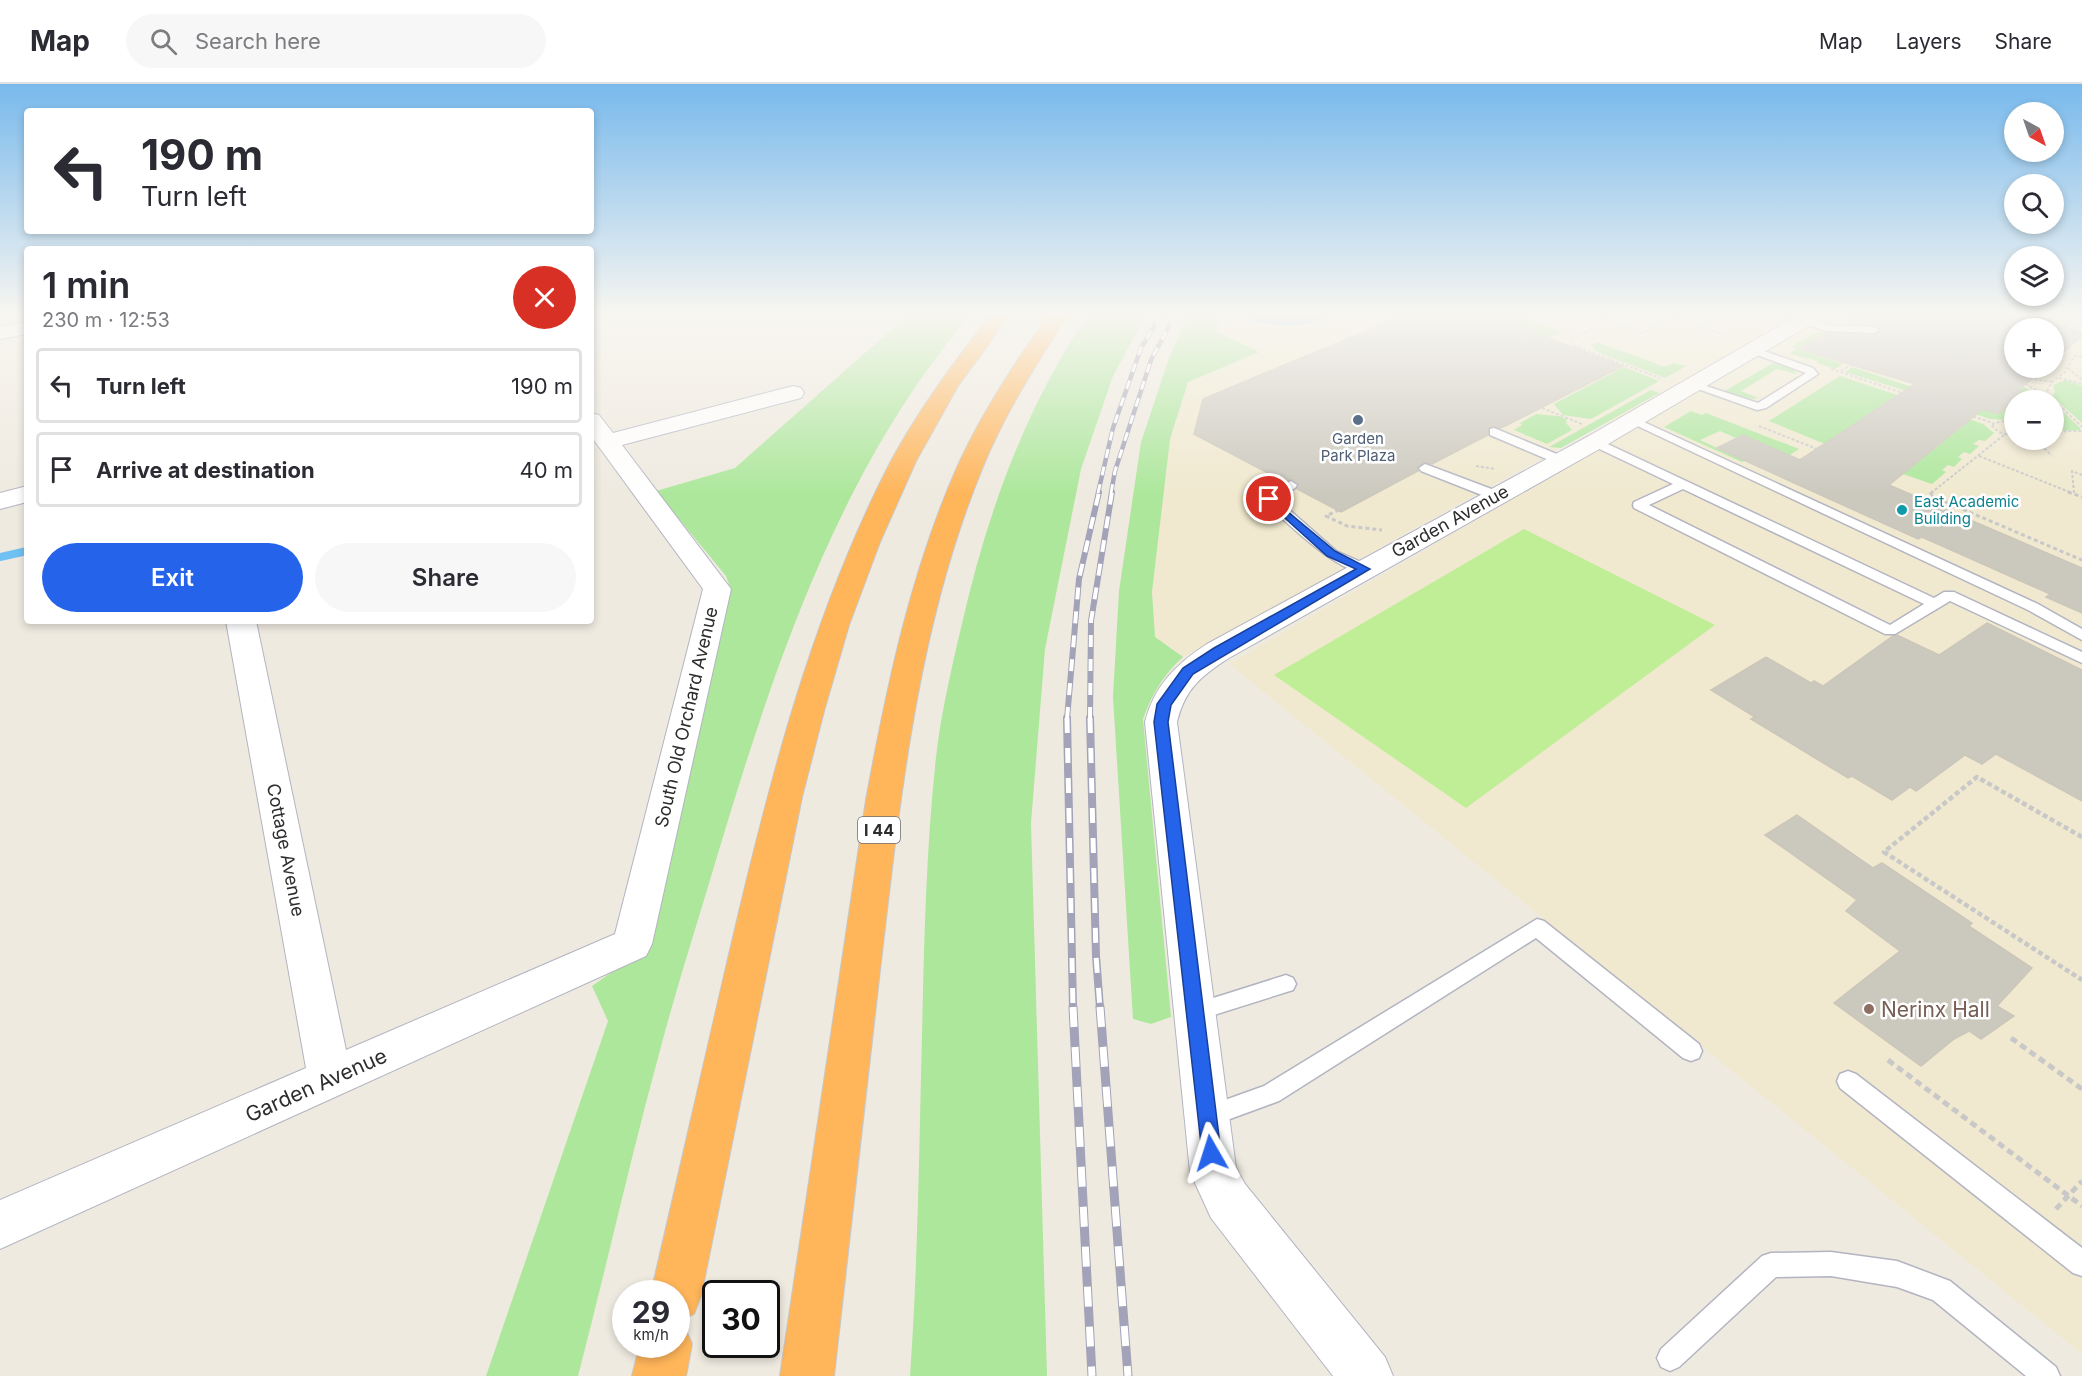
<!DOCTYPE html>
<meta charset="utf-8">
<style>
:root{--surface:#fff;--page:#f7f7f7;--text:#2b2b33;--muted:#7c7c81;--line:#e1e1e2;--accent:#2563eb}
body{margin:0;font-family:Inter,sans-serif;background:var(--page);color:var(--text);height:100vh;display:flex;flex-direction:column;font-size:22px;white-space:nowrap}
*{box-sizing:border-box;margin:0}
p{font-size:20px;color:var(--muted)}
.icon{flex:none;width:33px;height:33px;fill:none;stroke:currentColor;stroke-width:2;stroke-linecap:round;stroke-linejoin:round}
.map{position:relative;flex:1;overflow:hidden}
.sheet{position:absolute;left:24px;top:162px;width:570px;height:378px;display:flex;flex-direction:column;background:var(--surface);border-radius:6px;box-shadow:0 3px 9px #0003}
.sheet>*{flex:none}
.banner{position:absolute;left:24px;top:24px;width:570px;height:126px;border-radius:6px;box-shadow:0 3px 9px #0003;background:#fff;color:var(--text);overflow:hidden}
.needle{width:39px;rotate:140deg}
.controls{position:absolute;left:2004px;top:18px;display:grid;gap:12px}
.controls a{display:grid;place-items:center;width:60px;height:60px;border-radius:50%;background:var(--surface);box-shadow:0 3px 9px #0003;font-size:30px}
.speed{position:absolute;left:612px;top:1196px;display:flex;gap:12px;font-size:30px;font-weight:700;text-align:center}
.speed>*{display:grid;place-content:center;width:78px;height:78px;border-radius:50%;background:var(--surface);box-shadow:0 3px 9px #0003;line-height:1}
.speed small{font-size:15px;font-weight:400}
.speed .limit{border:3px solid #111;border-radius:9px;background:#fff;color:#111}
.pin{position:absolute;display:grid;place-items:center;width:51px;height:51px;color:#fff;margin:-26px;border:3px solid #fff;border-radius:50%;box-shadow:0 2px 6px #0007}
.me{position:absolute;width:66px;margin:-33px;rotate:354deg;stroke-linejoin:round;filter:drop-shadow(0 0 4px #0008)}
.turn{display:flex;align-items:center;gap:21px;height:126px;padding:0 18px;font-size:27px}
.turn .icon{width:78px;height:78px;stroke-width:2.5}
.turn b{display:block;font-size:42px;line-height:51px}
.round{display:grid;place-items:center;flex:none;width:63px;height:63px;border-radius:32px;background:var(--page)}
.overview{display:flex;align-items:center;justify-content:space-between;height:102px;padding:0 18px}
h1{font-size:36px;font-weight:600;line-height:45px}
.primary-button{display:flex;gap:12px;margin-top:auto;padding:12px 18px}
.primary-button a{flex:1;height:69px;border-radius:36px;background:var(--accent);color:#fff;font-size:24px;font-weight:600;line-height:69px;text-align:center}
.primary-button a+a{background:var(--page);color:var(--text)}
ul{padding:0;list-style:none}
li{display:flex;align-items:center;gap:18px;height:75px;margin:0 12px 9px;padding:0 6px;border:3px solid var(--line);border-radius:6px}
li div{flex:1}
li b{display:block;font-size:22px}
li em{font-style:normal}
header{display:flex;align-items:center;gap:36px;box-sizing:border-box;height:84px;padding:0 30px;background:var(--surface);border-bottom:2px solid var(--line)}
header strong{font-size:28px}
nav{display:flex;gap:33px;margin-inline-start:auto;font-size:21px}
.search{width:420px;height:54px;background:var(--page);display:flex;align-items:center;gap:15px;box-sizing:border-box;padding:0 21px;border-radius:33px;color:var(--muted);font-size:22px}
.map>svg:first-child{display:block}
.education{fill:#f0e9cf;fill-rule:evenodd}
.green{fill:#ace79b}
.pitch{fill:#bfee96}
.water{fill:#70c1f3}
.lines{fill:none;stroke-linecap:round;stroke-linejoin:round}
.stream{stroke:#70c1f3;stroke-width:8}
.building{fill:#cbc8be;stroke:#cbc6b9;stroke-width:1.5}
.lane-casing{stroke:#b3b4c1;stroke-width:3}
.street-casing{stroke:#b3b4c1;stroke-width:2}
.highway-casing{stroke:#c8c8c8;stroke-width:2}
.path-far3{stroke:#c8c8c8;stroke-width:2;stroke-dasharray:3 2;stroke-linecap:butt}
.path-far2{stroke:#c8c8c8;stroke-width:3;stroke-dasharray:4 3;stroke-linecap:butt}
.path-far1{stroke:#c8c8c8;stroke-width:4.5;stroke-dasharray:5 3;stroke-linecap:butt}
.path{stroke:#c8c8c8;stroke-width:5;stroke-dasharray:7 4.5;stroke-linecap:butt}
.lane{fill:#fff;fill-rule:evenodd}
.street{fill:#fff;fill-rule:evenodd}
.highway{fill:#ffb55a;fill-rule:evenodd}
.rail-far3-casing{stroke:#a2a2b8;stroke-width:4.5}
.rail-far2-casing{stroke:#a2a2b8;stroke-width:6}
.rail-far1-casing{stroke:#a2a2b8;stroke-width:8}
.rail-casing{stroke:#a2a2b8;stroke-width:9}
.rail-far3{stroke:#fff;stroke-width:3;stroke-dasharray:9;stroke-linecap:butt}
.rail-far2{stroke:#fff;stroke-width:4;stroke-dasharray:12;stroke-linecap:butt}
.rail-far1{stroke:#fff;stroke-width:5;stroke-dasharray:15;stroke-linecap:butt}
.rail{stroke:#fff;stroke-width:7;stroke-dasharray:20;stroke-linecap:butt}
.route{fill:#2563eb;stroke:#184099;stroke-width:1.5}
.service-dot{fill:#5c6f8a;stroke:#fff;stroke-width:2}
.culture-dot{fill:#0f9aa8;stroke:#fff;stroke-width:2}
.education-dot{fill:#8d6e63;stroke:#fff;stroke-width:2}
.labels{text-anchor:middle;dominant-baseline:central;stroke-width:5;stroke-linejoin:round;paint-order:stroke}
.far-service-label{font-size:15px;fill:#4e5e75;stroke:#fff}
.far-culture-label{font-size:15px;fill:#0d838f;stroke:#fff;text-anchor:start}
.shield{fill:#fff;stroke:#6c6c6c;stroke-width:1.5}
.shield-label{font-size:16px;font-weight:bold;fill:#2d2d2d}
.street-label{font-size:18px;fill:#2d2d2d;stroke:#fff}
.near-education-label{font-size:21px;fill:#785e54;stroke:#fff;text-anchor:start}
.near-street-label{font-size:21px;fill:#2d2d2d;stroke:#fff}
</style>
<header>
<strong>Map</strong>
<div class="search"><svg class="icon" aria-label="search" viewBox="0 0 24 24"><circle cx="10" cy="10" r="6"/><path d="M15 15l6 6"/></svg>Search here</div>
<nav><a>Map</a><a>Layers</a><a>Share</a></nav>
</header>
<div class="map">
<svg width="2082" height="1292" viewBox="0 0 2082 1292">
<rect width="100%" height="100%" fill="#efeae0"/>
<path class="education" d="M1224,231H2082V1270L1229,580L1626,349L1605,339L1183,573L1155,553L1152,508L1170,355L1188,298L1258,268L1215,247ZM2014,244H2054V284H2014ZM2014,316H2054V356H2014Z"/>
<g class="green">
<path d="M908,231H970C840,384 776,577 719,766C699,834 677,901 659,970C630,1076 606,1185 578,1292H486L608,937L592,902L635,872L648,847L731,506L726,492L656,407L735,384Z"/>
<path d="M1088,231H1146L1113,292L1081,385L1045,565L1031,739L1047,1292H910C918,1179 919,1066 922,952C924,859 926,766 936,673C941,630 951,586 961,544C986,433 1024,325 1088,231Z"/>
<path d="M1188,231H1224L1215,247L1259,268L1188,298L1170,355L1152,508L1155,553L1183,573C1163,591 1152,610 1143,635L1171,933L1151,940L1133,935L1113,613L1119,507L1141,358L1169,274Z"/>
<path d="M1488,231H1518L1562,248L1549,254Z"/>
<path d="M1826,247L1797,265L1843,280L1835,285L1817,279L1818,277L1789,270L1796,265L1792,262L1813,250Z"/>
<path d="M1597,258L1665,283L1674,279L1686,282L1665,294L1597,268L1592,261Z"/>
<path d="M1775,278L1792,284L1797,290L1777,285L1741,307L1758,314L1753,315L1723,308Z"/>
<path d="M1624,283L1659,297L1591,335L1563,331L1554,320Z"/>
<path d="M1852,283L1957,318L1933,315L1845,288Z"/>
<path d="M1840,292L1939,325L1825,360L1769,337Z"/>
<path d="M2065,296L2082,302V339L2052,312L2055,308L2053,301Z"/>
<path d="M1992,298L2021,301L2039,312L2035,316H2014V333L2011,336L1990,335L1972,329L1976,323L1998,330L2024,309Z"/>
<path d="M1651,306L1659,309L1561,364L1549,363Z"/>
<path d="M2054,319L2080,344V346L2054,347Z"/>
<path d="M1691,327L1702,331L1706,329L1799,365L1790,371L1743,351L1736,354L1720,347L1700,356L1745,377L1742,378L1664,343Z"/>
<path d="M1536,330L1558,332L1567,335L1566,339L1572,346L1547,360L1514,346L1522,341L1520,339Z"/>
<path d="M1963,333L1983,340L1994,349L1985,357L1979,356L1973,360L1979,362L1970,370L1964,368L1958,373L1962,375L1954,383L1948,381L1942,386L1946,388L1932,400L1903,390L1963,342Z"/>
</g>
<path class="pitch" d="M1524,445L1715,541L1466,724L1274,591Z"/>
<path class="water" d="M1255,231H1330C1305,245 1278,244 1251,236Z"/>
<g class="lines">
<path class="stream" d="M0,473L27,467"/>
</g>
<g class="building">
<path d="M1404,231H1486L1623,282L1501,344L1489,343L1488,351L1432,380L1424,378L1417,384L1418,387L1341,428L1297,405L1299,401L1292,395L1285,398L1194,350L1203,315Z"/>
<path d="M1857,231H2037L2082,249V252L2054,276V244H2014V284H2045L2018,306L2024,308L1998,330L1983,325L1889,401L2082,484V529L2046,513L2050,510L1922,453L1918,455L1717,364L1743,351L1800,376L1915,300L1799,265L1825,249L1874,251L1881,247L1874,241L1845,239Z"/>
<path d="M1987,539L2082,586V717L1996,670L1982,680L1965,671L1916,707L1910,703L1892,716L1852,692L1848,694L1751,635L1755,633L1711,606L1766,573L1811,599L1814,597L1823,602L1893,552L1897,551L1939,571Z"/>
<path d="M1797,731L1873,784L1882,779L1972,839L1969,842L2032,884L1997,922L2014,932L1981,955L1969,947L1954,955L1921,982L1834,919L1900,867L1846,827L1857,816L1765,751Z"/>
</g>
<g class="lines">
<g class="lane-casing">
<g id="lane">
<path d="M1804,234L1828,241L1874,243L1879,246L1874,249L1827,247L1800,239L1799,237Z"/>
<path d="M1753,263L1813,284L1818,290L1766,324L1757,326L1687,301L1689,299H1697L1758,319L1806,289L1749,268V264Z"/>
<path d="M1633,333L2038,520L2082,545V556L2028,526L1629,338V334Z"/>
<path d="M1494,344L1564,373L1566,376L1564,379H1556L1490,351V345Z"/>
<path d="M1595,354L1934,514L1944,508H1954L2082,568V579L1950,517L1895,550H1885L1634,424L1633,421L1634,418L1673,400L1591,361L1589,358ZM1683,405L1924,520L1890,541L1649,421Z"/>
<path d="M1425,380L1502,409L1503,412L1502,415H1492L1421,387L1419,384Z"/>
<path d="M1291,397L1297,401L1295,404L1277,415L1336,467L1370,482L1372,485L1370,488C1342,495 1285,436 1264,418L1263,415L1264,412Z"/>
<path d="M1537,835L1544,837L1699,960L1702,967L1699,974L1691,977L1683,974L1536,854L1279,1017L1208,1043L1200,1039L1197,1032L1200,1025L1264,1002Z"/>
<path d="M1286,891L1293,894L1296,900L1293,906L1195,937L1188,934L1185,928L1188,922Z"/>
<path d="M1848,987L1856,990L2082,1164V1192L2073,1189L1840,1004L1837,997L1840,990Z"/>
<path d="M1831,1168L1897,1177L1950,1197L2056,1283L2060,1292H2026L1933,1216L1897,1203L1831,1192L1776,1193L1679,1283L1670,1287L1661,1283L1657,1274L1661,1265L1762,1172L1771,1169Z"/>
</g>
</g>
<g class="street-casing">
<g id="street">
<path d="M1798,231H1823L1820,235L1603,363L1229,574C1201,592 1185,605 1177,638L1236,1084L1245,1100L1385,1273L1393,1292H1333L1211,1134L1190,1088L1145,638C1154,602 1176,580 1207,560L1587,353Z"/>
<path d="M27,238V250L0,255V243Z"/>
<path d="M793,302L801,304L804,309L801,314L622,361L731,505L652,860L646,872L0,1165V1116L306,984L226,537H256L346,966L615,850L703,505L591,352V329L599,331L613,349Z"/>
<path d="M27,402V418L0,425V409Z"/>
</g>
</g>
<g class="highway-casing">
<g id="highway">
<path d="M990,231H1010L958,302L916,377L880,458L849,541L824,627L802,713L701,1212L694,1230L676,1237V1209H651C678,1095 703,980 730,866C769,699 811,533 890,379C918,326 954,279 990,231Z"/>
<path d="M1048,231H1068C1037,279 1006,327 984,380C917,540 900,716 880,886C864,1022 849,1157 834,1292H780L866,716C887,602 911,486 959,379C983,327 1015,279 1048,231Z"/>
<path d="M676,1238L684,1242L692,1260L686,1292H632L640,1260H676Z"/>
</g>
</g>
<g class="path-far3">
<path d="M1593,231L1642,249L1674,232"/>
<path d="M2045,231L2082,243"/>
<path d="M1674,232L1729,253"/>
<path d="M2064,242L2076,235"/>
<path d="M1571,255L1595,244"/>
<path d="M1574,262L1660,294"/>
<path d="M1917,267L1967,274L2010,291"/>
<path d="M2068,284L2082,296"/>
<path d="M1831,285L1993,339"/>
<path d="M1841,287L1852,280"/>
<path d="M2059,294L2082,300"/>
<path d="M1987,297L1993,293L2009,291"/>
<path d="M2052,298L2010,291L2054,316L2082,343"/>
<path d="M2042,316L2052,298L2065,288L2074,272L2082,273"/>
<path d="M1542,324L1582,340"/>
<path d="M1947,336L1967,320"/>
<path d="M2014,340L2001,337L1991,341L1999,348L2014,353"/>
<path d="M1759,342L1817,365"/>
<path d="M2054,351L2066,347H2082"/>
<path d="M2045,356L2042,362L2052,372"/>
<path d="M1979,372L2072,409"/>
<path d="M1476,382L1495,385"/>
<path d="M1931,409L2004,351"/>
<path d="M2074,409L2072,387L2082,391"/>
</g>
<g class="path-far2">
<path d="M1933,408L1929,411L2082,476"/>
<path d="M2068,408L2082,413"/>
<path d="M1339,426L1326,432L1347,442L1382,446"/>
</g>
<path class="path-far1" d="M2082,753L1977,693L1884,768L2082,896"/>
<g class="path">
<path d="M2011,954L2082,1005"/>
<path d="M1888,976L2082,1122"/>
<path d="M2056,1125L2082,1097"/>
</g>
<use href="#lane" class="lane"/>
<use href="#street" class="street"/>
<use href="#highway" class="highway"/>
<g class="rail-far3-casing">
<g id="rail-far3">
<path d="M1098,409L1113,344L1141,264L1161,231"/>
<path d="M1111,409L1115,387L1151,276L1175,231"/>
</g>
</g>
<g class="rail-far2-casing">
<g id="rail-far2">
<path d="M1067,635L1079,495L1099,408"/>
<path d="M1090,635L1091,537L1112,408"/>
</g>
</g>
<g class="rail-far1-casing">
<g id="rail-far1">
<path d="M1067,634L1073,924"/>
<path d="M1090,634L1096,872L1100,924"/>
</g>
</g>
<g class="rail-casing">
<g id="rail">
<path d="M1073,923L1092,1292"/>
<path d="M1100,923L1128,1292"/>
</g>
</g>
<use href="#rail-far3" class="rail-far3"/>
<use href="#rail-far2" class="rail-far2"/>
<use href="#rail-far1" class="rail-far1"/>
<use href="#rail" class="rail"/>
</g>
<linearGradient id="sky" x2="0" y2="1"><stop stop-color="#78b9ec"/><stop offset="0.56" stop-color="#f8f6f1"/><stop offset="1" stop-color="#f8f6f1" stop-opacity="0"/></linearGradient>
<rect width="2082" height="412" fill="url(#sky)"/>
<path class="route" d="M1269,412L1335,467L1370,485L1193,590L1171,621L1168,638L1221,1069L1218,1076L1211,1078L1204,1076L1202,1069L1154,638L1157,620L1183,584L1214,564L1356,485L1327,472L1266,417L1264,415Z"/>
<circle class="service-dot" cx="1358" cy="336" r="6"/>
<circle class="culture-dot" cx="1902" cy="426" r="6"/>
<circle class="education-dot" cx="1869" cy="925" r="6"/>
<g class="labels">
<g class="far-service-label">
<text x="1358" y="354">Garden<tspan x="1358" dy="17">Park Plaza</tspan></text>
</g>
<g class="far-culture-label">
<text x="1914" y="417">East Academic<tspan x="1914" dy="17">Building</tspan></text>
</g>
<rect class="shield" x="858" y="733" width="42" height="26" rx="4.5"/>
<g class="shield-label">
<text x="879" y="746">I 44</text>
</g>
<g class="street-label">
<text transform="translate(1450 437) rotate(-29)">Garden Avenue</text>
<text transform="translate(686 633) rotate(-77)">South Old Orchard Avenue</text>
<text transform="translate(286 766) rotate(79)">Cottage Avenue</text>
</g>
<g class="near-education-label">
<text x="1881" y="925">Nerinx Hall</text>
</g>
<g class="near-street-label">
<text transform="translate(316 1001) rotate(-24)">Garden Avenue</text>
</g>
</g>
</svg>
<div class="controls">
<a><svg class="needle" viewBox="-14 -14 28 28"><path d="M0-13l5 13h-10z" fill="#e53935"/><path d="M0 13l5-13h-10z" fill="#7c7c81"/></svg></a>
<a><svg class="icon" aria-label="search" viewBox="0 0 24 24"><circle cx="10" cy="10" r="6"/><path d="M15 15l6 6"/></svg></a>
<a><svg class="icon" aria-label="layers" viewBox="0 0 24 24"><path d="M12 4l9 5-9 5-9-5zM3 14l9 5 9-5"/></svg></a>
<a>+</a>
<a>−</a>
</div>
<div class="speed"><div>29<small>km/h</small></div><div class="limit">30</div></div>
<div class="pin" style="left:1269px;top:415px;background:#d93025"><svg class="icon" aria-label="arrive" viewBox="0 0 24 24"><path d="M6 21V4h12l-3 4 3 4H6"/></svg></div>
<svg class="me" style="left:1211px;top:1069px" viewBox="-20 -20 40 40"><path d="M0-17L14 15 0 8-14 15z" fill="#2563eb" stroke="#fff" stroke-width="4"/></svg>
<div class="banner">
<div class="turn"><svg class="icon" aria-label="left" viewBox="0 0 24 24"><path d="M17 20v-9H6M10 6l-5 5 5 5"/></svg><div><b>190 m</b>Turn left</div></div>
</div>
<section class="sheet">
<div class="overview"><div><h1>1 min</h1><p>230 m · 12:53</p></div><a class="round" style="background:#d93025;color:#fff"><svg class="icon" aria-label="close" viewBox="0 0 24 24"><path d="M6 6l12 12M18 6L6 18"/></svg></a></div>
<ul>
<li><svg class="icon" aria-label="left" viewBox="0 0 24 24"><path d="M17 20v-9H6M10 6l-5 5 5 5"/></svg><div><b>Turn left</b></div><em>190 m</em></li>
<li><svg class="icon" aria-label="arrive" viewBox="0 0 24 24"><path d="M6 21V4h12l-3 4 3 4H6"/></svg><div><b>Arrive at destination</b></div><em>40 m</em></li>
</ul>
<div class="primary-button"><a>Exit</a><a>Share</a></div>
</section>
</div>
